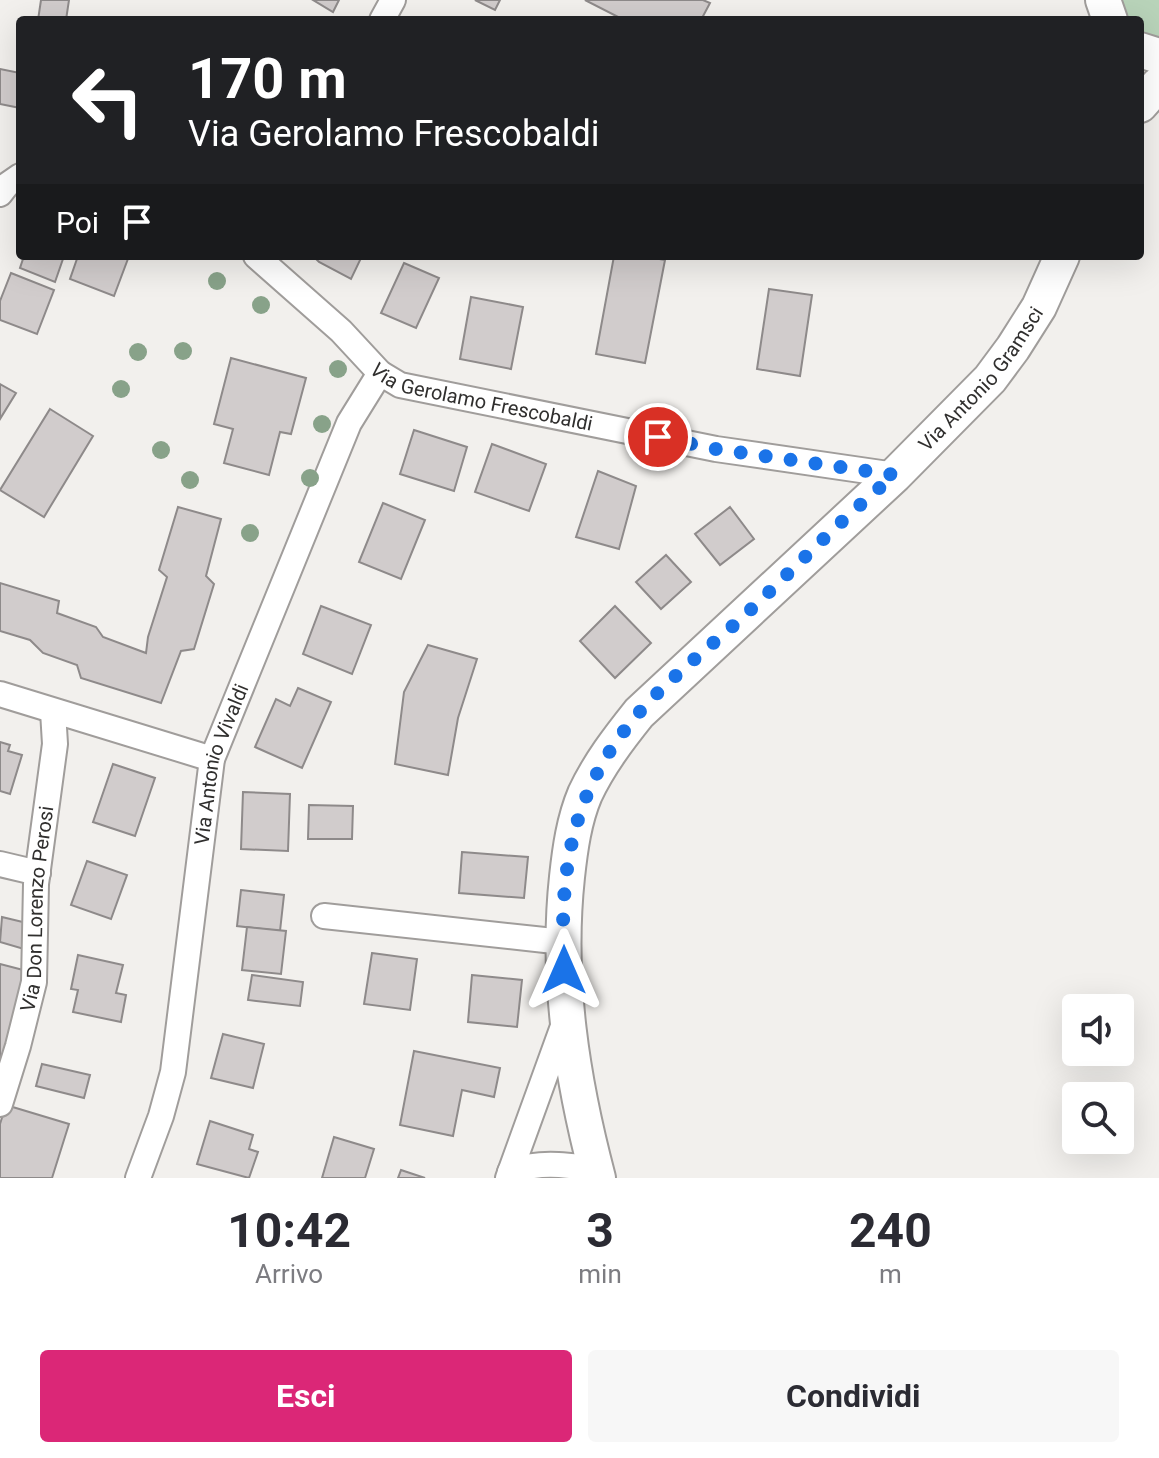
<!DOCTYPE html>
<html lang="it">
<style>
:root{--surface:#fff;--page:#f7f7f7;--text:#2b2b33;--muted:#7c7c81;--accent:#db2777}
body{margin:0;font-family:Roboto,sans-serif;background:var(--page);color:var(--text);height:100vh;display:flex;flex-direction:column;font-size:30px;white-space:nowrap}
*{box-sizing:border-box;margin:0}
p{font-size:26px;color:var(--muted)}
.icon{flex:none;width:44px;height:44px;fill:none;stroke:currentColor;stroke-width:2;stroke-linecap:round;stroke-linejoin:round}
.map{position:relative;height:1178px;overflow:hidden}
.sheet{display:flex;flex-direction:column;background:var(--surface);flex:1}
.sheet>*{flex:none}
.top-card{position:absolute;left:16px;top:16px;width:1128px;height:244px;border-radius:8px;box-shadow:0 8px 32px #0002;background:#202124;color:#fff;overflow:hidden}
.fabs{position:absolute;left:1062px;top:994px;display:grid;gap:16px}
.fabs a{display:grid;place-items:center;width:72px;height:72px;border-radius:8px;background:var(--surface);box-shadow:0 8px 32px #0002;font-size:40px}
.pin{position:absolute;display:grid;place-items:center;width:68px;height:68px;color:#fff;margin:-34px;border:4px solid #fff;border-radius:50%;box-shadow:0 2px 8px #0007}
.me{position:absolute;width:88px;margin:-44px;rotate:0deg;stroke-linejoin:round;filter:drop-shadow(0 0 6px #0008)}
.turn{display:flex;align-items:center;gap:28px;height:168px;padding:0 40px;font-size:36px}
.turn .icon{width:104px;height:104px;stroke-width:2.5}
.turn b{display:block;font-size:56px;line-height:68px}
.then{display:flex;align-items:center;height:76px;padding:0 40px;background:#0003;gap:16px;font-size:30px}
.eta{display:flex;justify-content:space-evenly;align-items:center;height:136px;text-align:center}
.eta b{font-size:48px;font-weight:700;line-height:56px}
.cta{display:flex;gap:16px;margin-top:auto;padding:16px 40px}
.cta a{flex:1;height:92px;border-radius:8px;background:var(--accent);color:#fff;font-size:32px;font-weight:700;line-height:92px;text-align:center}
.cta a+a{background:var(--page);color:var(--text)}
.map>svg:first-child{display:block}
.green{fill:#b8d3b9}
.building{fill:#d1cccc;stroke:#8e8a8a;stroke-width:2}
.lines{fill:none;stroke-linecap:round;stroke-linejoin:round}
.street-casing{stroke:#a09d9b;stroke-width:28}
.secondary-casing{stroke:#a09d9b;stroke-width:38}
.street{stroke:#fff;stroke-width:24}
.secondary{stroke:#fff;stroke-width:34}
.tree{fill:#88a289}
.route{stroke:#1a73e8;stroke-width:14;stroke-dasharray:0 25.2}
.labels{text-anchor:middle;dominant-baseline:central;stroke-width:6;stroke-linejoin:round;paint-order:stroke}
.street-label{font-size:20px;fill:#302f2e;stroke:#f2f0ed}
</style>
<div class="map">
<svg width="1159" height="1178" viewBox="0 0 1159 1178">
<rect width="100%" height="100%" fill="#f2f0ed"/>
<path class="green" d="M1118,0H1159V41L1140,32V20H1128Z"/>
<g class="building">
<path d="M41,0H69L66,20H38Z"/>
<path d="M313,0H339L333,12Z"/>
<path d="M475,0H500L495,10Z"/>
<path d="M585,0H703L710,3L701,20H624Z"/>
<path d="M0,69L20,73V108L0,104Z"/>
<path d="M24,256H64L55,282L20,268Z"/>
<path d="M78,256H129L114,296L70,279Z"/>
<path d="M313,256H362L351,279L319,262Z"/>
<path d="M614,256H642L665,260L645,363L596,354Z"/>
<path d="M404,263L439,278L416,328L381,313Z"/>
<path d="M11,273L54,290L37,334L0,320V301Z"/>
<path d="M769,289L812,295L800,376L757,369Z"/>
<path d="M471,297L523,307L511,369L460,359Z"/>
<path d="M231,358L306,378L291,434L280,432L269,475L224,463L233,429L214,424Z"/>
<path d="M0,384L16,393L0,419Z"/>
<path d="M50,409L93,436L44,517L0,490Z"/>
<path d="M414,430L467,447L454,491L400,474Z"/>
<path d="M492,444L546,464L529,511L475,492Z"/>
<path d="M598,471L636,486L619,549L576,537Z"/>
<path d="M383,503L425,520L401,579L359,562Z"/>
<path d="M178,507L221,519L206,576L214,584L194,649L181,651L161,703L81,678L77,665L43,653L30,640L0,631V583L59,601L57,613L96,627L103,637L146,653L148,637L167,577L159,570Z"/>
<path d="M730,507L754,539L720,565L695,534Z"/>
<path d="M666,555L691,582L661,609L636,582Z"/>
<path d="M321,606L371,625L352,674L303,654Z"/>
<path d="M615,606L651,643L615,678L580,641Z"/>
<path d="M428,645L477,659L458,718L448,775L395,764L404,692Z"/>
<path d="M298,688L331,702L302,768L255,747L276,699L290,706Z"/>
<path d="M0,742L10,745L8,751L22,755L10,794L0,791Z"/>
<path d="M113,764L155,778L135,836L93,822Z"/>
<path d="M243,792L290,794L288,851L241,849Z"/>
<path d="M309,805L353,806L352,839H308Z"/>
<path d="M462,852L528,857L524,898L459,893Z"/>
<path d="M87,861L127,875L111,919L71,905Z"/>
<path d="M241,890L284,895L280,931L237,926Z"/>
<path d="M2,917L31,924L24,949L0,942Z"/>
<path d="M247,927L286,931L281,974L242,970Z"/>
<path d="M372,953L417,959L410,1010L364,1004Z"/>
<path d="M78,955L123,965L116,993L126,995L121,1022L73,1012L78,990L71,989Z"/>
<path d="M0,964L27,971L0,1068Z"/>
<path d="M252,975L303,982L300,1006L248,1000Z"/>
<path d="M472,975L522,980L517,1027L468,1022Z"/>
<path d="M223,1034L264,1044L253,1088L211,1078Z"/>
<path d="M414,1051L500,1068L494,1097L462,1090L453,1136L400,1125Z"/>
<path d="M42,1064L90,1075L84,1098L36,1086Z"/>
<path d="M6,1105L69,1124L52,1178H0V1124Z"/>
<path d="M210,1121L253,1135L249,1149L258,1152L249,1178L197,1164Z"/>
<path d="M334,1137L374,1149L365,1178H322Z"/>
<path d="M401,1170L425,1178H398Z"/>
</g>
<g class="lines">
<g class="street-casing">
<g id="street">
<path d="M382,20L393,0"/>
<path d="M0,194L7,185L20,176"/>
<path id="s1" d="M256,256L341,331L380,373L400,385L716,449L895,475"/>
<path d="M0,694L212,759"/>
<path d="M0,864L38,873"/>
<path d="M324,916L563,942"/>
<path id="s2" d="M0,1104L18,1046L34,982L36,884L55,744L53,711"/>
<path d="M510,1172C538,1161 565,1165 595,1169"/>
<path id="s3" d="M138,1178L161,1116L173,1072L212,759L349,423L380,373"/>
<path d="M508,1178L566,1018"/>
</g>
</g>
<g class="secondary-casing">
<g id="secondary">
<path d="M1103,0L1110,20"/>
<path d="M1140,50L1159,56"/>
<path d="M1140,105L1159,84"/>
<path id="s4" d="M598,1178C572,1080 556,979 567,877C570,849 574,820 585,794C599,764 619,738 639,713L895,475L990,379L1013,348L1039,307L1062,256"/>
</g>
</g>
<use href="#street" class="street"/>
<use href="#secondary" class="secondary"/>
</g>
<g class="tree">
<circle cx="217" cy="281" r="9"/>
<circle cx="261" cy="305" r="9"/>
<circle cx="183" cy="351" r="9"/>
<circle cx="138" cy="352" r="9"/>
<circle cx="338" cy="369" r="9"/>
<circle cx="121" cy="389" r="9"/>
<circle cx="322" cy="424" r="9"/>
<circle cx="161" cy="450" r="9"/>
<circle cx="310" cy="478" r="9"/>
<circle cx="190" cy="480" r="9"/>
<circle cx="250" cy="533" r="9"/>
</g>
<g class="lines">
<path class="route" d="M564,970C559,871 571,792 637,715C669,678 709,648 744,616C794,569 842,518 895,475L716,449L658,437"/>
</g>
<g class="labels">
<g class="street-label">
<text stroke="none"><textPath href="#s4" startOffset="966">Via Antonio Gramsci</textPath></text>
<text stroke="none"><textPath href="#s1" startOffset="276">Via Gerolamo Frescobaldi</textPath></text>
<text stroke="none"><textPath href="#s3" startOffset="424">Via Antonio Vivaldi</textPath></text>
<text stroke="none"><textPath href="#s2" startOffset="200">Via Don Lorenzo Perosi</textPath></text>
</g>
</g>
</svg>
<div class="fabs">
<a><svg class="icon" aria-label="sound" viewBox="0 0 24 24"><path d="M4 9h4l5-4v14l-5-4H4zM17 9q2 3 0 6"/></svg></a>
<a><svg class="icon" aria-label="search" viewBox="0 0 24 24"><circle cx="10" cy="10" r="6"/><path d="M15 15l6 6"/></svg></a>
</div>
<div class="pin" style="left:658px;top:437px;background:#d93025"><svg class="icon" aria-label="arrive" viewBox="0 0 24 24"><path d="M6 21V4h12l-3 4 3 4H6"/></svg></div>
<svg class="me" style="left:564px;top:970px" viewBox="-20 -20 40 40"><path d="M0-17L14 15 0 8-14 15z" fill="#1a73e8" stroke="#fff" stroke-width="4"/></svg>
<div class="top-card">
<div class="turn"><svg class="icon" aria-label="left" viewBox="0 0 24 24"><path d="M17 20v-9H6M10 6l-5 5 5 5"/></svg><div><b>170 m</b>Via Gerolamo Frescobaldi</div></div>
<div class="then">Poi<svg class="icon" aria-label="arrive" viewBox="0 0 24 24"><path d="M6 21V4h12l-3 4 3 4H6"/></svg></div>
</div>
</div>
<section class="sheet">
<div class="eta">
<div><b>10:42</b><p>Arrivo</p></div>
<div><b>3</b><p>min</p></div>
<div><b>240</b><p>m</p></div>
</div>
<div class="cta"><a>Esci</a><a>Condividi</a></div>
</section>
